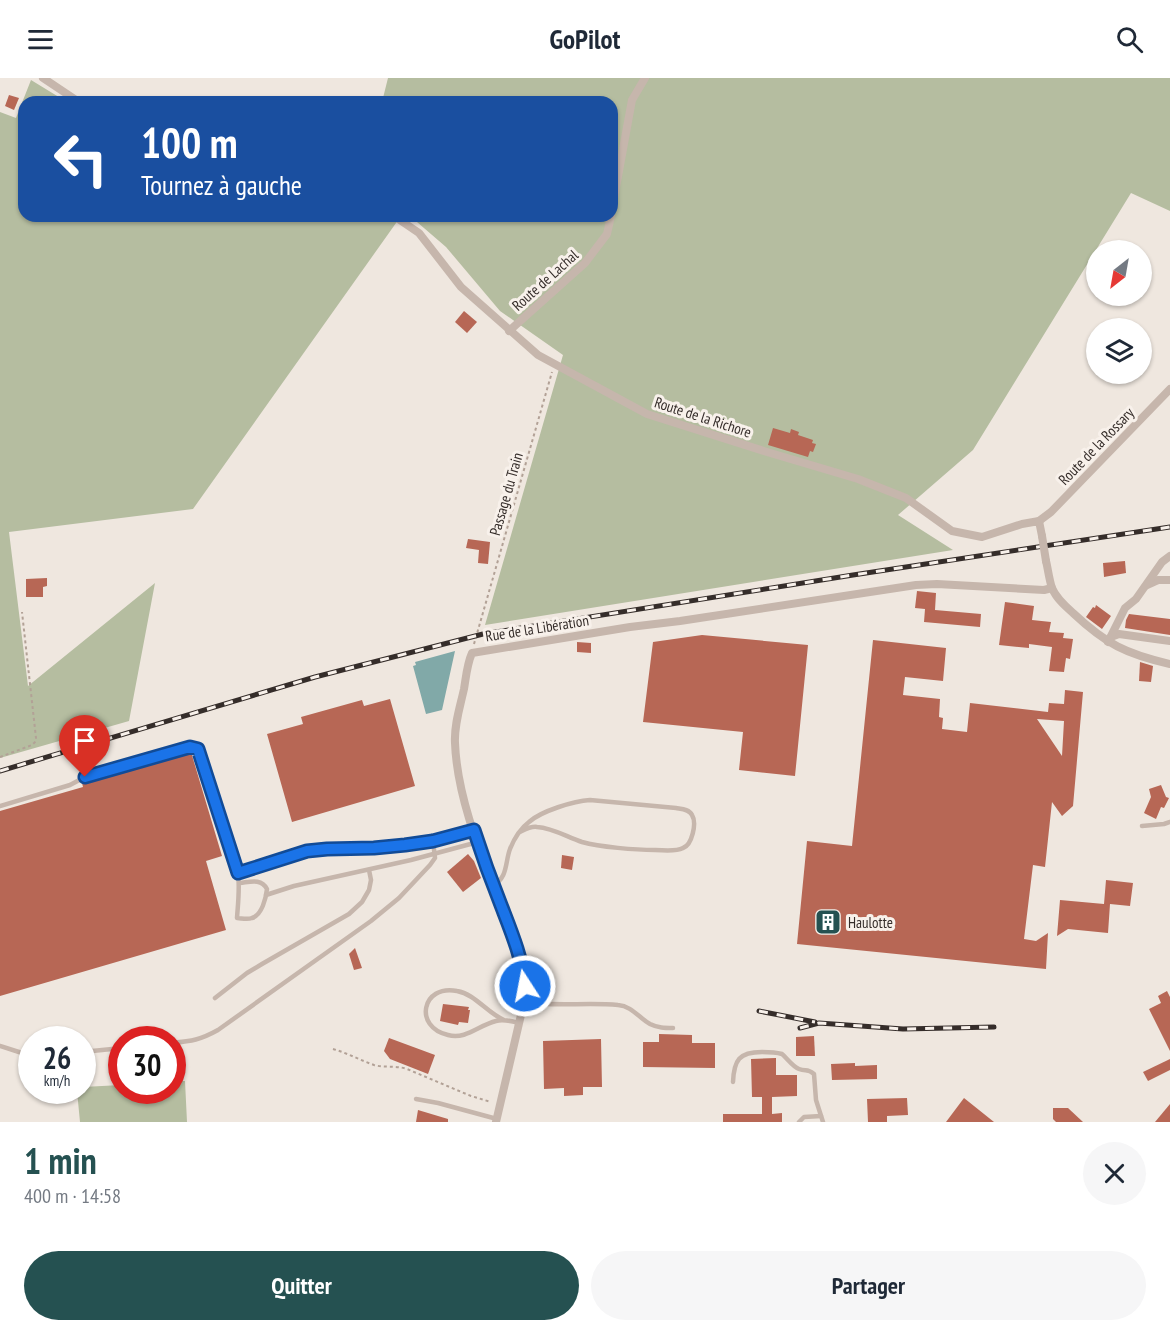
<!DOCTYPE html>
<html lang="fr">
<meta charset="utf-8">
<style>
:root{--surface:#fff;--page:#f6f6f7;--text:#1f2937;--muted:#747a83;--accent:#255151}
body{margin:0;font-family:"PT Sans Narrow",sans-serif;background:var(--page);color:var(--text);height:100vh;display:flex;flex-direction:column;font-size:22px;white-space:nowrap}
*{box-sizing:border-box;margin:0}
p{font-size:20px;color:var(--muted)}
.icon{flex:none;width:33px;height:33px;fill:none;stroke:currentColor;stroke-width:2;stroke-linecap:round;stroke-linejoin:round}
.map{position:relative;height:1044px;overflow:hidden}
.details{display:flex;flex-direction:column;background:var(--surface);flex:1}
.details>*{flex:none}
.banner{position:absolute;left:18px;top:18px;width:600px;height:126px;border-radius:18px;box-shadow:0 2px 4px #0004;background:#1a4fa0;color:#fff;overflow:hidden}
.needle{width:39px;rotate:211deg}
.fabs{position:absolute;left:1086px;top:162px;display:grid;gap:12px}
.fabs a{display:grid;place-items:center;width:66px;height:66px;border-radius:50%;background:var(--surface);box-shadow:0 2px 4px #0004;font-size:30px}
.speed{position:absolute;left:18px;top:948px;display:flex;gap:12px;font-size:30px;font-weight:700;text-align:center}
.speed>*{display:grid;place-content:center;width:78px;height:78px;border-radius:50%;background:var(--surface);box-shadow:0 2px 4px #0004;line-height:1}
.speed small{font-size:15px;font-weight:400}
.speed .limit{border:9px solid #d22;background:#fff;color:#111}
.pin{position:absolute;display:grid;place-items:center;width:51px;height:51px;color:#fff;margin:-62px -26px;border-radius:50% 50% 50% 0;rotate:-45deg;box-shadow:0 0 6px #0007}
.pin .icon{rotate:45deg}
.me{position:absolute;width:66px;margin:-33px;rotate:349deg;stroke-linejoin:round;filter:drop-shadow(0 0 4px #0008)}
.turn{display:flex;align-items:center;gap:21px;height:126px;padding:0 24px;font-size:27px}
.turn .icon{width:78px;height:78px;stroke-width:2.5}
.turn b{display:block;font-size:42px;line-height:51px}
.round{display:grid;place-items:center;flex:none;width:63px;height:63px;border-radius:32px;background:var(--page)}
.head{display:flex;align-items:center;justify-content:space-between;height:102px;padding:0 24px}
h1{font-size:36px;font-weight:800;line-height:45px;color:var(--accent)}
.action{display:flex;gap:12px;margin-top:auto;padding:12px 24px}
.action a{flex:1;height:69px;border-radius:36px;background:var(--accent);color:#fff;font-size:24px;font-weight:800;line-height:69px;text-align:center}
.action a+a{background:var(--page);color:var(--text)}
header{display:flex;justify-content:space-between;align-items:center;height:78px;padding:0 24px;background:var(--surface);font-size:27px;font-weight:800}
.map>svg:first-child{display:block}
.green{fill:#b5bda0}
.water{fill:#81a9a8}
.building{fill:#b76755;fill-rule:evenodd}
.lines{fill:none;stroke-linecap:round;stroke-linejoin:round}
.path{stroke:#b2a196;stroke-width:2;stroke-dasharray:3 3;stroke-linecap:butt}
.lane{stroke:#c6b6ac;stroke-width:4.5}
.street{stroke:#c6b6ac;stroke-width:8}
.rail-casing{stroke:#352d2a;stroke-width:5}
.rail{stroke:#f8f1eb;stroke-width:3;stroke-dasharray:9;stroke-linecap:butt}
.street-bridge{stroke:#c6b6ac;stroke-width:8}
.route-casing{stroke:#114b97;stroke-width:15}
.route{stroke:#1a73e8;stroke-width:10}
.labels{text-anchor:middle;dominant-baseline:central;stroke-width:6;stroke-linejoin:round;paint-order:stroke}
.street-label{font-size:15px;fill:#352d2a;stroke:#f8f1eb}
.poi-label{font-size:15px;fill:#352d2a;stroke:#f8f1eb;text-anchor:start}
</style>
<header><svg class="icon" aria-label="menu" viewBox="0 0 24 24"><path d="M4 6h16M4 12h16M4 18h16"/></svg>GoPilot<svg class="icon" aria-label="search" viewBox="0 0 24 24"><circle cx="10" cy="10" r="6"/><path d="M15 15l6 6"/></svg></header>
<div class="map">
<svg width="1170" height="1044" viewBox="0 0 1170 1044">
<rect width="100%" height="100%" fill="#efe7df"/>
<g class="green">
<path d="M388,0H1170V133L1131,115L973,372L898,437L953,472L485,547L563,277L500,233L446,169L410,138H612V24H382Z"/>
<path d="M31,2L67,24H24V138H401L193,431L9,454L28,608L155,505L129,643L0,680V34L16,40Z"/>
<path d="M173,1003H185L187,1044H80L77,1013L82,1012L83,1009L121,1007L122,1012H172Z"/>
</g>
<path class="water" d="M455,573L442,632L426,636L413,588L416,587L415,584Z"/>
<g class="building">
<path d="M9,17L19,20L14,32L5,28Z"/>
<path d="M464,233L477,244L467,255L455,244Z"/>
<path d="M773,350L790,355L791,351L799,354L798,357L813,362L812,365L816,366L813,374L810,373L808,379L768,367Z"/>
<path d="M468,461L490,464L488,486L478,485L479,472L466,470Z"/>
<path d="M1125,483L1126,495L1104,499L1103,485Z"/>
<path d="M47,500V508L43,509V519H26V501Z"/>
<path d="M917,513L936,515L935,532L981,536L980,549L924,544L925,531L915,530Z"/>
<path d="M1005,524L1034,528L1032,542L1051,544L1049,554L1064,555L1063,560L1073,561L1070,581L1066,580L1064,594L1049,593L1052,569L1029,566V570L999,567Z"/>
<path d="M1096,527L1111,538L1102,551L1086,539L1093,529L1095,530Z"/>
<path d="M1129,536L1170,541V557L1125,550L1126,542Z"/>
<path d="M702,557L808,567L795,698L739,692L743,654L643,644L653,564Z"/>
<path d="M873,562L946,570L943,603L905,599L903,617L940,621L939,639L943,640L942,651L967,654L970,625L1048,634L1049,625L1064,626L1065,612L1083,614L1073,728L1062,738L1052,724L1045,789L1033,787L1024,861L1036,863L1048,855L1046,891L797,866L807,763L852,768ZM1037,641L1064,643L1062,678Z"/>
<path d="M577,564L591,565V575L577,574Z"/>
<path d="M1140,584L1153,588L1151,604L1139,603Z"/>
<path d="M390,621L415,708L292,744L267,656L303,646L301,639L362,622L364,628Z"/>
<path d="M191,674L222,778L206,783L226,852L0,918V733L83,709L82,705L87,703Z"/>
<path d="M1161,707L1166,719L1169,720L1164,730L1161,729L1156,741L1144,735L1151,719L1149,711Z"/>
<path d="M468,776L474,783L481,800L463,814L447,794Z"/>
<path d="M562,777L574,779L572,792L561,790Z"/>
<path d="M1106,802L1133,805L1130,828L1110,826L1108,855L1068,851L1057,858L1060,822L1104,826Z"/>
<path d="M355,870L362,890L354,892L349,876Z"/>
<path d="M1167,913L1170,919V973L1149,931L1161,925L1158,918Z"/>
<path d="M443,926L469,929L468,932H470L468,945L459,944L458,947L440,943Z"/>
<path d="M659,956L692,957V965H715V990L643,989V964H659Z"/>
<path d="M814,958L815,978H796V959Z"/>
<path d="M389,960L435,977L428,996L390,981L384,973Z"/>
<path d="M601,961L602,1009H583V1017L564,1018V1010L544,1011L543,963Z"/>
<path d="M776,980V997H797V1018L772,1019V1036L782,1035V1044H723V1036H762V1019H752L751,981Z"/>
<path d="M1170,981V992L1148,1003L1143,994Z"/>
<path d="M855,985V988L877,987V1001L832,1002L831,986Z"/>
<path d="M907,1020L908,1037L887,1038V1044H868L867,1021Z"/>
<path d="M964,1020L994,1044H946Z"/>
<path d="M1170,1026V1044H1155Z"/>
<path d="M1053,1030H1068L1083,1044H1056L1053,1041Z"/>
<path d="M418,1032L448,1041V1044H416Z"/>
</g>
<g class="lines">
<g class="path">
<path d="M474,566L552,294"/>
<path d="M0,679L32,667L36,663V660L22,534"/>
<path d="M333,971C347,975 360,982 374,987C384,990 395,987 407,991L471,1018L491,1024"/>
</g>
<g class="lane">
<path d="M0,728L70,707L85,699L190,669C195,669 197,670 200,675L238,795C240,810 238,825 237,840C241,840 247,842 252,840C262,837 266,820 267,811C261,800 250,804 240,805"/>
<path d="M1142,748L1164,746L1170,744"/>
<path d="M238,795L307,773L327,771L374,770L405,767L433,763L473,752"/>
<path d="M493,807C508,800 505,784 510,771C514,761 521,750 529,744C541,733 574,723 590,722L676,730C681,731 689,731 692,737C697,745 692,767 683,770C675,774 664,772 655,772C635,772 600,769 582,764C567,759 553,750 537,749C531,748 526,751 520,754"/>
<path d="M266,817L294,808L411,782L478,764"/>
<path d="M215,920L247,895L262,886L349,836L362,824L369,812L371,802L369,792"/>
<path d="M524,924C555,929 587,924 618,927C632,928 639,940 650,946C658,950 665,950 673,950"/>
<path d="M504,942C487,935 475,916 457,913C422,906 413,949 448,957C466,962 479,947 496,943C504,941 511,943 519,945"/>
<path d="M172,965C192,963 200,962 218,952L371,843L399,820L430,787L435,780L433,763"/>
<path d="M0,968L22,975L32,976"/>
<path d="M82,974L122,970"/>
<path d="M733,1004C734,982 739,974 762,974C769,974 775,974 782,976C787,980 792,988 799,991C806,994 807,990 814,996L816,1022L823,1044"/>
<path d="M416,1021L438,1025L497,1041"/>
<path d="M799,1044L804,1039L821,1038"/>
</g>
<g class="street">
<path d="M43,0L79,24"/>
<path d="M612,131L632,22L645,0"/>
<path d="M394,138L419,155L461,209L538,277L647,336L767,374L858,401L906,420L952,453L982,459L1022,446L1039,443L1042,458"/>
<path d="M509,253L585,185L607,156L611,138"/>
<path d="M1039,443L1051,434L1170,311"/>
<path d="M1046,483C1048,491 1049,501 1052,510C1056,520 1065,528 1073,535C1106,566 1126,576 1170,586"/>
<path d="M1147,507L1158,502H1170"/>
<path d="M1111,559L1119,556L1170,563"/>
<path d="M1108,564L1125,530L1136,521L1162,484L1170,478"/>
<path d="M496,1044L524,924C527,887 512,857 499,823C480,774 457,718 455,665C454,647 460,629 464,611C466,599 467,586 472,575L630,549L680,543L916,507L937,506L1044,512L1052,510"/>
</g>
<g class="rail-casing">
<g id="rail">
<path d="M0,693L315,599L483,556L853,497L1170,449"/>
<path d="M759,933L815,944"/>
<path d="M800,950L819,945L903,951L994,949"/>
</g>
</g>
<use href="#rail" class="rail"/>
<path class="street-bridge" d="M1042,458L1046,483"/>
</g>
<g class="lines">
<g class="route-casing">
<path id="route" d="M85,699L190,669L198,671L238,795L307,773L327,771L374,770L405,767L433,763L474,752C482,777 491,802 501,827C511,853 522,879 525,908"/>
</g>
<use href="#route" class="route"/>
</g>
<defs>
<g id="building-square" transform="scale(1.35)"><rect x="-9" y="-9" width="18" height="18" rx="4" fill="#255151" stroke="#f8f1eb"/><path d="M-4-6H4V6H1V3H-1V6H-4ZM-2.5-4.3h1.7v1.8h-1.7ZM.8-4.3h1.7v1.8H.8ZM-2.5-1h1.7V.8h-1.7ZM.8-1h1.7V.8H.8Z" fill="#fff"/></g>
</defs>
<g fill-rule="evenodd">
<use href="#building-square" x="828" y="844"/>
</g>
<g class="labels">
<g class="street-label">
<text transform="translate(545 202) rotate(-42)">Route de Lachal</text>
<text transform="translate(703 339) rotate(18)">Route de la Richore</text>
<text transform="translate(1096 368) rotate(-46)">Route de la Rossary</text>
<text transform="translate(506 416) rotate(-74)">Passage du Train</text>
<text transform="translate(537 550) rotate(-9)">Rue de la Libération</text>
</g>
<g class="poi-label">
<text x="848" y="844">Haulotte</text>
</g>
</g>
</svg>
<div class="fabs">
<a><svg class="needle" viewBox="-14 -14 28 28"><path d="M0-13l5 13h-10z" fill="#e53935"/><path d="M0 13l5-13h-10z" fill="#747a83"/></svg></a>
<a><svg class="icon" aria-label="layers" viewBox="0 0 24 24"><path d="M12 4l9 5-9 5-9-5zM3 14l9 5 9-5"/></svg></a>
</div>
<div class="speed"><div>26<small>km/h</small></div><div class="limit">30</div></div>
<div class="pin" style="left:85px;top:699px;background:#d93025"><svg class="icon" aria-label="arrive" viewBox="0 0 24 24"><path d="M6 21V4h12l-3 4 3 4H6"/></svg></div>
<svg class="me" style="left:525px;top:908px" viewBox="-20 -20 40 40"><circle r="17" fill="#1a73e8" stroke="#fff" stroke-width="3"/><path d="M0-11L8 9 0 5-8 9z" fill="#fff"/></svg>
<div class="banner">
<div class="turn"><svg class="icon" aria-label="left" viewBox="0 0 24 24"><path d="M17 20v-9H6M10 6l-5 5 5 5"/></svg><div><b>100 m</b>Tournez à gauche</div></div>
</div>
</div>
<section class="details">
<div class="head"><div><h1>1 min</h1><p>400 m · 14:58</p></div><a class="round"><svg class="icon" aria-label="close" viewBox="0 0 24 24"><path d="M6 6l12 12M18 6L6 18"/></svg></a></div>
<div class="action"><a>Quitter</a><a>Partager</a></div>
</section>
